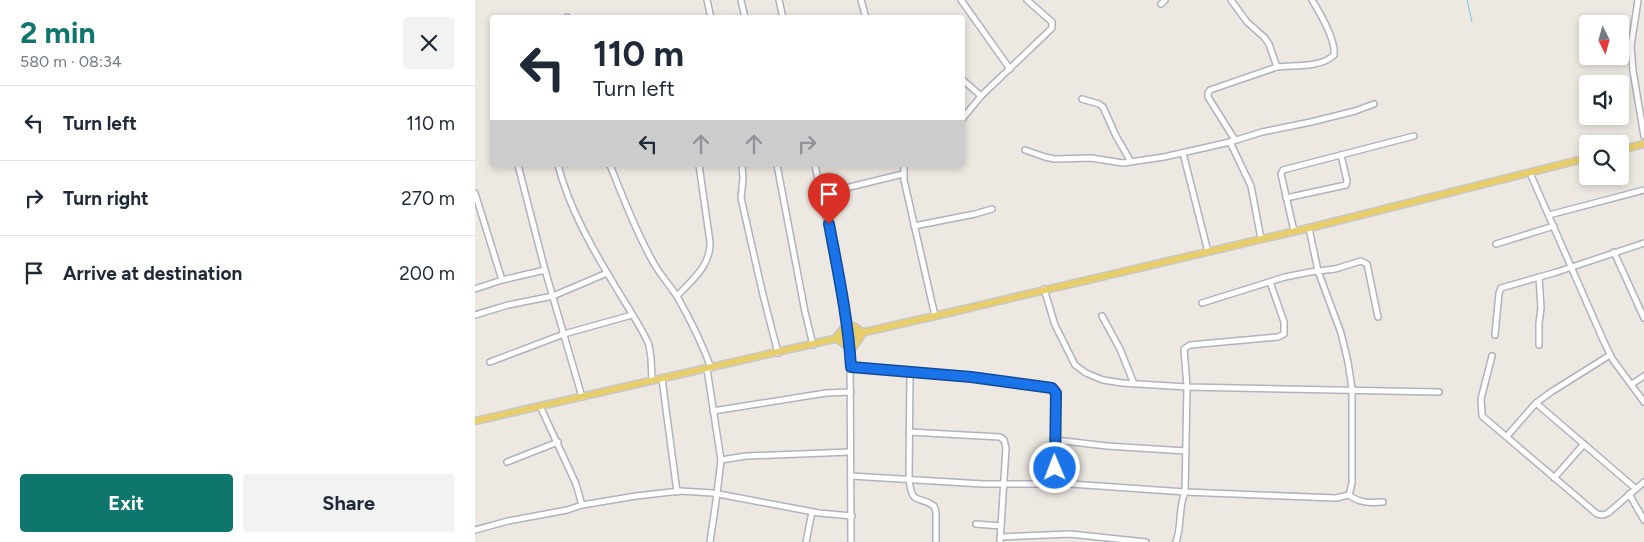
<!DOCTYPE html>
<meta charset="utf-8">
<style>
:root{--surface:#fff;--page:#f2f2f3;--text:#1f2937;--muted:#747a83;--line:#e0e1e3;--accent:#0f766e}
body{margin:0;font-family:Figtree,sans-serif;background:var(--page);color:var(--text);height:100vh;display:flex;flex-direction:column;font-size:19px;white-space:nowrap}
*{box-sizing:border-box;margin:0}
p{font-size:16px;color:var(--muted)}
.icon{flex:none;width:28px;height:28px;fill:none;stroke:currentColor;stroke-width:2;stroke-linecap:round;stroke-linejoin:round}
.map{position:relative;flex:1;overflow:hidden}
.drawer{display:flex;flex-direction:column;background:var(--surface);width:475px}
.drawer>*{flex:none}
.banner{position:absolute;left:15px;top:15px;width:475px;height:152px;border-radius:5px;box-shadow:0 2px 8px #0003;background:#fff;color:var(--text);overflow:hidden}
.needle{width:32px;rotate:174deg}
.buttons{position:absolute;left:1104px;top:15px;display:grid;gap:10px}
.buttons a{display:grid;place-items:center;width:50px;height:50px;border-radius:5px;background:var(--surface);box-shadow:0 2px 8px #0003;font-size:25px}
.pin{position:absolute;display:grid;place-items:center;width:42px;height:42px;color:#fff;margin:-51px -21px;border-radius:50% 50% 50% 0;rotate:-45deg;box-shadow:0 0 5px #0007}
.pin .icon{rotate:45deg}
.me{position:absolute;width:55px;margin:-28px;rotate:359deg;stroke-linejoin:round;filter:drop-shadow(0 0 4px #0008)}
.turn{display:flex;align-items:center;gap:18px;height:105px;padding:0 20px;font-size:22px}
.turn .icon{width:65px;height:65px;stroke-width:2.5}
.turn b{display:block;font-size:35px;line-height:42px}
.lanes{display:flex;align-items:center;height:48px;padding:0 20px;background:#0003;justify-content:center;gap:25px;direction:ltr}
.lanes .off{opacity:.35}
.round{display:grid;place-items:center;flex:none;width:52px;height:52px;border-radius:5px;background:var(--page)}
.summary{display:flex;align-items:center;justify-content:space-between;height:85px;padding:0 20px}
h1{font-size:30px;font-weight:700;line-height:38px;color:var(--accent)}
.button{display:flex;gap:10px;margin-top:auto;padding:10px 20px}
.button a{flex:1;height:58px;border-radius:5px;background:var(--accent);color:#fff;font-size:20px;font-weight:700;line-height:58px;text-align:center}
.button a+a{background:var(--page);color:var(--text)}
ul{padding:0;list-style:none}
li{display:flex;align-items:center;gap:15px;height:75px;padding:0 20px;border-top:1px solid var(--line)}
li div{flex:1}
li b{display:block;font-size:19px}
li em{font-style:normal}
main{display:flex;flex:1;min-height:0}
.map>svg:first-child{display:block}
.lines{fill:none;stroke-linecap:round;stroke-linejoin:round}
.stream{stroke:#7cc7e7;stroke-width:1}
.minor-casing{stroke:#b1b2bc;stroke-width:8}
.major-casing{stroke:#c8c8c8;stroke-width:9}
.minor{stroke:#fff;stroke-width:5}
.major{stroke:#e8ce6b;stroke-width:6}
.route-casing{stroke:#114b97;stroke-width:12}
.route{stroke:#1a73e8;stroke-width:9}
</style>
<main>
<section class="drawer">
<div class="summary"><div><h1>2 min</h1><p>580 m · 08:34</p></div><a class="round"><svg class="icon" aria-label="close" viewBox="0 0 24 24"><path d="M6 6l12 12M18 6L6 18"/></svg></a></div>
<ul>
<li><svg class="icon" aria-label="left" viewBox="0 0 24 24"><path d="M17 20v-9H6M10 6l-5 5 5 5"/></svg><div><b>Turn left</b></div><em>110 m</em></li>
<li><svg class="icon" aria-label="right" viewBox="0 0 24 24"><path d="M7 20v-9h11M14 6l5 5-5 5"/></svg><div><b>Turn right</b></div><em>270 m</em></li>
<li><svg class="icon" aria-label="arrive" viewBox="0 0 24 24"><path d="M6 21V4h12l-3 4 3 4H6"/></svg><div><b>Arrive at destination</b></div><em>200 m</em></li>
</ul>
<div class="button"><a>Exit</a><a>Share</a></div>
</section>
<div class="map">
<svg width="1169" height="542" viewBox="0 0 1169 542">
<rect width="100%" height="100%" fill="#ede8e1"/>
<g class="lines">
<path class="stream" d="M992,0L997,22"/>
<g class="minor-casing">
<g id="minor">
<path d="M232,0L236,18"/>
<path d="M266,0L270,18"/>
<path d="M304,0L308,18"/>
<path d="M386,0L391,18"/>
<path d="M486,0L535,69"/>
<path d="M756,0L772,22L789,37L794,44L802,67L735,90L733,93V97L760,140"/>
<path d="M1163,0L1156,46L1158,71L1169,136"/>
<path d="M686,4L690,0"/>
<path d="M92,17V18"/>
<path d="M802,67C819,65 846,68 859,55C861,40 845,13 837,0"/>
<path d="M488,80L506,96"/>
<path d="M607,99L624,104L628,107L641,136L656,162"/>
<path d="M488,118L506,96L577,28V22L552,0"/>
<path d="M755,142L776,186L786,239"/>
<path d="M550,150L570,157L580,159L616,158L648,163L689,157L755,142L787,132L836,122L880,111L899,104"/>
<path d="M708,153L733,252"/>
<path d="M43,165L70,270L107,397"/>
<path d="M83,165C94,208 117,248 140,286C151,305 165,324 174,345L176,358L177,381"/>
<path d="M135,165C148,197 160,230 177,260C184,274 195,285 203,298C216,321 227,343 236,368"/>
<path d="M267,165L268,179L266,198L288,295L303,353"/>
<path d="M302,165L330,312L338,345"/>
<path d="M340,165L365,283L375,352L376,542"/>
<path d="M429,165V180L460,316"/>
<path d="M1055,173L1129,342L1138,360L1169,402"/>
<path d="M0,193L27,280"/>
<path d="M346,194L428,174"/>
<path d="M811,198L871,185L872,181L866,155"/>
<path d="M1074,215L1169,190"/>
<path d="M439,226L500,214L517,209"/>
<path d="M834,228L843,271L866,333L873,362L877,389V483L874,495"/>
<path d="M819,231L806,174L808,170L939,136"/>
<path d="M1021,244L1079,226"/>
<path d="M1139,252L1169,318"/>
<path d="M1064,277L1066,308L1064,323V345"/>
<path d="M0,289L27,280L70,270"/>
<path d="M569,289L580,325L600,365L611,373L628,380L647,383L712,387L964,392"/>
<path d="M202,296C216,281 236,266 235,242L224,165"/>
<path d="M727,303L810,277L835,272L860,269L886,261L892,264L903,317"/>
<path d="M0,315L33,305L78,296L132,273"/>
<path d="M627,316L645,349L659,384"/>
<path d="M1020,335L1024,293L1026,288L1082,272L1169,243"/>
<path d="M1017,356L1006,399L1007,416L1122,514L1128,515L1133,513L1169,482"/>
<path d="M15,362L89,334L157,315"/>
<path d="M376,367L496,377L577,388L581,393L580,484"/>
<path d="M232,369L246,460L242,494L235,542"/>
<path d="M435,372L434,480C438,507 442,494 459,506L461,512V542"/>
<path d="M187,379L202,492"/>
<path d="M1157,384L1169,376"/>
<path d="M1061,403L1161,489"/>
<path d="M65,406L101,484L107,505"/>
<path d="M238,411L351,393L376,392"/>
<path d="M434,432L525,437L529,440L531,448L525,542"/>
<path d="M1032,436L1061,403L1076,392L1135,355"/>
<path d="M580,440L632,446L711,451"/>
<path d="M246,460L271,456L375,452"/>
<path d="M32,462L83,442"/>
<path d="M376,476L508,484H596L710,492L861,498L874,495"/>
<path d="M1079,478L1109,444"/>
<path d="M1154,494L1169,520"/>
<path d="M874,495C884,503 895,503 908,502"/>
<path d="M501,524L526,526"/>
<path d="M0,530L33,521L92,510L107,505L161,496L205,491L238,493L344,513L377,516"/>
<path d="M525,537L595,534L671,542"/>
<path d="M331,542L337,512"/>
<path d="M701,542C707,526 703,508 710,492L712,387L709,349L715,345L803,337L809,334V322L795,282"/>
</g>
</g>
<g class="major-casing">
<g id="major">
<path d="M1145,150L1169,144"/>
<path d="M371,323L382,328L387,333"/>
<path d="M360,339L371,325"/>
<path d="M362,339L375,348"/>
<path d="M375,352L389,332"/>
<path d="M0,421L460,316L834,228L1112,158"/>
</g>
</g>
<use href="#minor" class="minor"/>
<use href="#major" class="major"/>
</g>
<g class="lines">
<g class="route-casing">
<path id="route" d="M354,224C363,272 373,319 376,367L496,377L577,388L581,393L580,468"/>
</g>
<use href="#route" class="route"/>
</g>
</svg>
<div class="buttons">
<a><svg class="needle" viewBox="-14 -14 28 28"><path d="M0-13l5 13h-10z" fill="#e53935"/><path d="M0 13l5-13h-10z" fill="#747a83"/></svg></a>
<a><svg class="icon" aria-label="sound" viewBox="0 0 24 24"><path d="M4 9h4l5-4v14l-5-4H4zM17 9q2 3 0 6"/></svg></a>
<a><svg class="icon" aria-label="search" viewBox="0 0 24 24"><circle cx="10" cy="10" r="6"/><path d="M15 15l6 6"/></svg></a>
</div>
<div class="pin" style="left:354px;top:224px;background:#d93025"><svg class="icon" aria-label="arrive" viewBox="0 0 24 24"><path d="M6 21V4h12l-3 4 3 4H6"/></svg></div>
<svg class="me" style="left:580px;top:468px" viewBox="-20 -20 40 40"><circle r="17" fill="#1a73e8" stroke="#fff" stroke-width="3"/><path d="M0-11L8 9 0 5-8 9z" fill="#fff"/></svg>
<div class="banner">
<div class="turn"><svg class="icon" aria-label="left" viewBox="0 0 24 24"><path d="M17 20v-9H6M10 6l-5 5 5 5"/></svg><div><b>110 m</b>Turn left</div></div>
<div class="lanes"><svg class="icon" aria-label="left" viewBox="0 0 24 24"><path d="M17 20v-9H6M10 6l-5 5 5 5"/></svg><svg class="icon off" aria-label="ahead" viewBox="0 0 24 24"><path d="M12 20V5M6 11l6-6 6 6"/></svg><svg class="icon off" aria-label="ahead" viewBox="0 0 24 24"><path d="M12 20V5M6 11l6-6 6 6"/></svg><svg class="icon off" aria-label="right" viewBox="0 0 24 24"><path d="M7 20v-9h11M14 6l5 5-5 5"/></svg></div>
</div>
</div>
</main>
